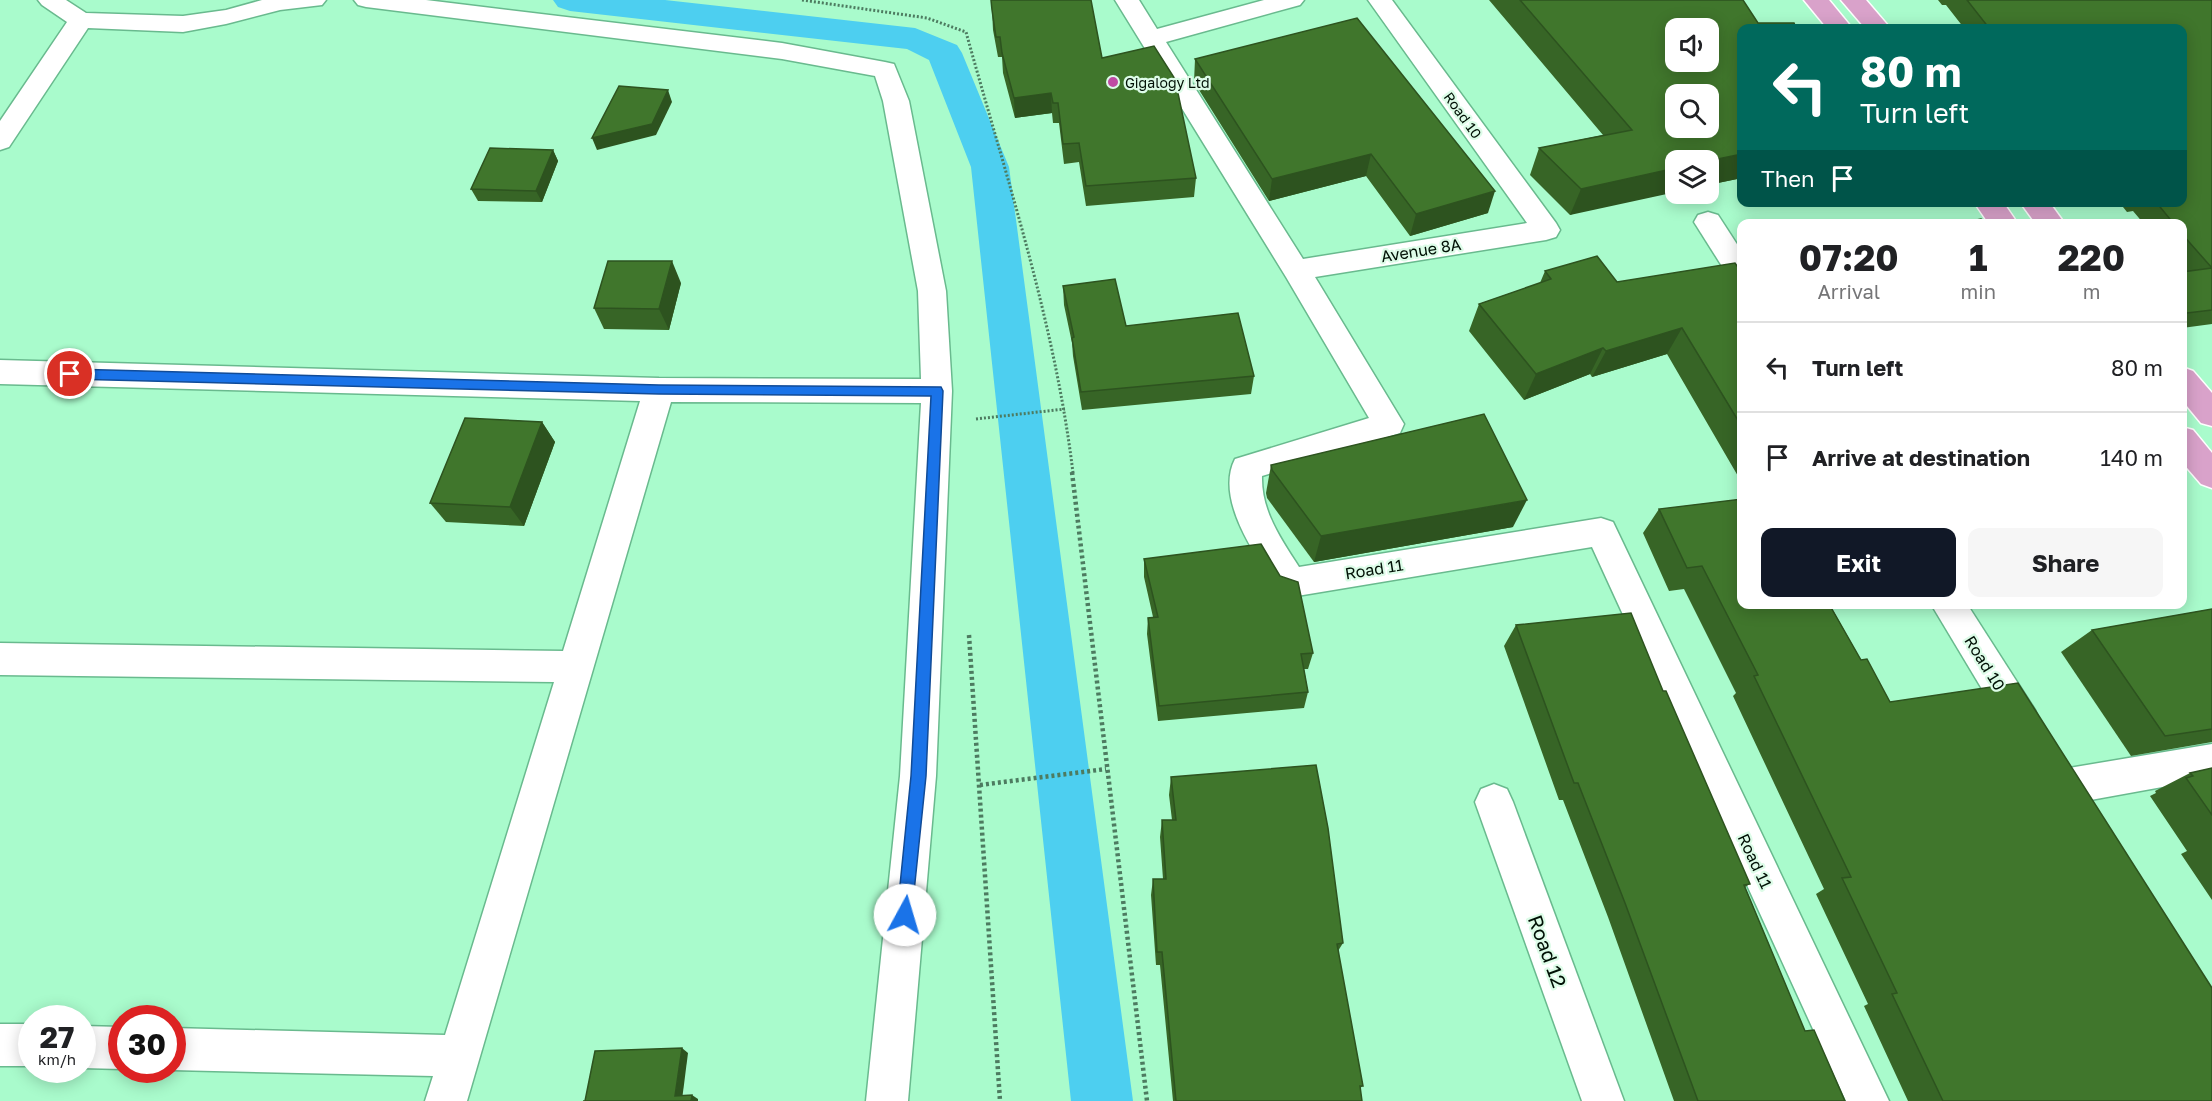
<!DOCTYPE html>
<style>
:root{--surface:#fff;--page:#f6f6f6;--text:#202124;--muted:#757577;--line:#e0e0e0;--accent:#111827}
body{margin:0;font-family:"Golos Text",sans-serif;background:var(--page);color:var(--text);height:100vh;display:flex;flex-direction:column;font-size:22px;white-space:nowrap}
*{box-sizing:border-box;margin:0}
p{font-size:20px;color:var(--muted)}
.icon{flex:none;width:33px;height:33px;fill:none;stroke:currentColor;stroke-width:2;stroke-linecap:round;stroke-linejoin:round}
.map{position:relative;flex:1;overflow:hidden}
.details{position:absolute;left:1737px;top:219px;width:450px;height:390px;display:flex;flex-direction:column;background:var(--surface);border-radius:12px;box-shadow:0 3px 15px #0003}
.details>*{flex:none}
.hud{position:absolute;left:1737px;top:24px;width:450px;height:183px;border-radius:12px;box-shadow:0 3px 15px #0003;background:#00695c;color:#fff;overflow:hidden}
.fabs{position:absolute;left:1665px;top:18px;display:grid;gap:12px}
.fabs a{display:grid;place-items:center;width:54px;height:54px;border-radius:12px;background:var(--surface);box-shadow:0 3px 15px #0003;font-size:30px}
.speed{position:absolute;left:18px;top:1005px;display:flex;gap:12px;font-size:30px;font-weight:700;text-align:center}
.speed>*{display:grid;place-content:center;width:78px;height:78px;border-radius:50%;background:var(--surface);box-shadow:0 3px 15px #0003;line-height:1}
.speed small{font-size:15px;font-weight:400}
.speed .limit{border:9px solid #d22;background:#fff;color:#111}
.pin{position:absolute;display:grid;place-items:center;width:51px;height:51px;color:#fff;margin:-26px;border:3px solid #fff;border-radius:50%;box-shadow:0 2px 6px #0007}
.me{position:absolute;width:66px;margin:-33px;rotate:6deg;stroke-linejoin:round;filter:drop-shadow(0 0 4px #0008)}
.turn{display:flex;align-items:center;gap:21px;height:126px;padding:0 24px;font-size:27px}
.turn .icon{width:78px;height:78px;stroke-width:2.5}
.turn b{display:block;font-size:42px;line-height:51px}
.then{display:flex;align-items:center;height:57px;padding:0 24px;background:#0003;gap:12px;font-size:22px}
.eta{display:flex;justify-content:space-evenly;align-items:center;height:102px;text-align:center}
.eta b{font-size:36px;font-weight:700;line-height:42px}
.cta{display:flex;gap:12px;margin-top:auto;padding:12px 24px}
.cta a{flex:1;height:69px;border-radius:12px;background:var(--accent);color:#fff;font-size:24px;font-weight:700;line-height:69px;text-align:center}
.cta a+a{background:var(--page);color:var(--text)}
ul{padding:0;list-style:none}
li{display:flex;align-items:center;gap:18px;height:90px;padding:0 24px;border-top:2px solid var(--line)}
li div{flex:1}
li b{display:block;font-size:22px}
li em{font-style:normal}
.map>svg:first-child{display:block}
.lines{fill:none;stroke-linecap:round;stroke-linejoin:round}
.canal{fill:#4dcff0;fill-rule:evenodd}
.minor-casing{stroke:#69ba8e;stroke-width:3}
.major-casing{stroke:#fff;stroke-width:3}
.path-far1{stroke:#4d7b60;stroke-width:3;stroke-dasharray:2 2;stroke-linecap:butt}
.path{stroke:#4d7b60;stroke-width:4.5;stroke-dasharray:3 3;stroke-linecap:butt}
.minor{fill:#fff;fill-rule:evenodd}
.major{fill:#d9a2ca;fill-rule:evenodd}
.wall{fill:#376526}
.shaded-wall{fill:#2d531f}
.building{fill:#40762c;stroke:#2d531f;stroke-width:1.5;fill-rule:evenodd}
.route{fill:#1a73e8;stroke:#114b97;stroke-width:1.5}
.poi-dot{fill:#bf4ba3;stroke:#ddfce8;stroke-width:2}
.labels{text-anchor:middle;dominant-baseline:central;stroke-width:4.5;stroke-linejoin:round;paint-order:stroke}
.far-poi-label{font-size:14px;fill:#001005;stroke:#ddfce8;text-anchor:start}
.far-street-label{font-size:14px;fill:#001005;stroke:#ddfce8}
.street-label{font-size:16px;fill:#001005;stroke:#ddfce8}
.near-street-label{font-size:20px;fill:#001005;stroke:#ddfce8}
</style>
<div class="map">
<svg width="2212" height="1101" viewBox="0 0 2212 1101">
<rect width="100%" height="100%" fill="#a9fbcc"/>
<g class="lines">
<path class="canal" d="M553,0H665L915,28L957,45L962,53L1009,167L1133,1101H1071L971,167L929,60L907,49L570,11L558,7Z"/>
<g class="minor-casing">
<g id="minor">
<path d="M38,0H66L86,13L183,16L226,10L262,0H326L322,5L280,10L226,24L183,32L88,28L9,147L0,150V121L67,22L42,5Z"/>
<path d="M354,0H426L782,43L885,62L894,64L909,101L946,291L952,391L936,776L908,1101H866L900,776L921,403L671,402L467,1101H425L433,1076L172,1070V1028L445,1035L554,682L0,675V643L563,651L640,401L0,384V360L659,378L921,379L918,291L883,101L875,76L782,59L366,7L358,5Z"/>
<path d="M1115,0H1139L1157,29L1264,0H1304L1300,5L1166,42L1303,259L1527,223L1368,0H1392L1556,223L1560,230L1556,237L1546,240L1315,277L1404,424L1400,433L1262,476C1261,511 1281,539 1299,567L1601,518L1613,522L1889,1101H1846L1592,547L1291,597C1287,596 1281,595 1278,592C1273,587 1270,578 1266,572C1247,542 1217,494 1235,459L1369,418L1286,277Z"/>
<path d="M1708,212L1718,215L1742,252V285L1732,282L1694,222L1698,215Z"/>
<path d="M1931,604H1967L2035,710L2040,722L2035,734L2022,739L2009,734Z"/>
<path d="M2212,744V778L2063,805L2050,799L2045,787L2050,775L2063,769Z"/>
<path d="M1494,784L1507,789L1513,802L1624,1101H1582L1475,802L1481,789Z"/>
<rect x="0" y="1024" width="32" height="42"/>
<path d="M82,1026L122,1027V1069L82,1068Z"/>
</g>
</g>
<g class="major-casing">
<g id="major">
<path d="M1804,0H1829L1852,28H1827Z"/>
<path d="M1841,0H1866L1890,28H1865Z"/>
<path d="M1974,202H2003L2018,224H1989Z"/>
<path d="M2020,202H2049L2065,224H2036Z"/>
<path d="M2182,367L2193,371L2212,393V426L2201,423L2182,400Z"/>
<path d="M2182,427L2193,430L2212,453V488L2201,484L2182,462Z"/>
</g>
</g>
<g class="path-far1">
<path d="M802,0L927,18L966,32C1006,177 1055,323 1073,473"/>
<path d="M976,419L1065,409"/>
</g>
<g class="path">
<path d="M1072,472L1147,1101"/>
<path d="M969,635L1000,1101"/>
<path d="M980,785L1106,769"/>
</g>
<use href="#minor" class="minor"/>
<use href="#major" class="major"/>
</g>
<g class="wall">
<path d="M1489,0H1743L1742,178L1708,185V160L1570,215L1530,175L1539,148L1603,135Z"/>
<path d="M1938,0H2212V324L2182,328V272L2184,271L2182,269V224H2144L2133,211L2127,212L2119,202H2182V28H1964L1946,5H1942Z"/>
<path d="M992,10L1102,58L1196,178L1194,197L1086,206L1079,162L1064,164L1059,123H1053L1052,113L1015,118L1003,73L1002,57H998L993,30Z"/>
<path d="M1195,59L1488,213L1410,236L1366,176L1269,201L1194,82Z"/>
<path d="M553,150L558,161L542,202L478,201L471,189Z"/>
<path d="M1545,271L1617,282L1742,273V483L1667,354L1592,377L1590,374L1524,400L1469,331L1479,304L1540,283Z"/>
<path d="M681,283L669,330L604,329L594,308Z"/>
<path d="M1063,286L1126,326L1254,376L1251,394L1082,410L1073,356L1072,343L1064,305Z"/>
<path d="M542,422L555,442L524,526L446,522L430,503Z"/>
<path d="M1271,465L1513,527L1314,562L1267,498L1266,493Z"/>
<path d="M1659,509L1742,604H1831L1830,605L1861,660L1890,702L2212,1101H1908L1864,1006L1868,1004L1816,894L1824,889L1733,696L1736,693L1684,589L1669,591L1643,533Z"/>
<path d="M1144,559L1313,653L1308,669H1304L1308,692L1304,708L1158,721L1147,634L1148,618L1153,617L1144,577Z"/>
<path d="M2212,609V742L2131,756L2061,652L2092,630Z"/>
<path d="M1516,625L1663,691L1750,884L1745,887L1805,1031L1845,1101H1674L1608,917L1563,800H1559L1504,646Z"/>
<path d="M2212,768V900L2181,854L2187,851L2150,796L2156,793L2155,791L2190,773Z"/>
<path d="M1171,777L1343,943L1338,951L1363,1086L1360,1088L1362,1101H1173L1160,965H1156L1151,895L1153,879H1163L1160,837L1162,820H1172L1169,795Z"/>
</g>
<g class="shaded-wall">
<path d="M668,90L672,102L656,135L597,150L592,138Z"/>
<path d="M1051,93L1052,113L1015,118L1014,98Z"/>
<path d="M553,150L558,161L542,202L536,191Z"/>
<path d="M1371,154L1366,176L1269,201L1272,179Z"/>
<path d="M1742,154V178L1708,185V161Z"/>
<path d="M1676,168V192L1570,215L1581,189Z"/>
<path d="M1495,191L1488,213L1410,236L1416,214Z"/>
<path d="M672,261L681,283L669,330L659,309Z"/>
<path d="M1682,328L1667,354L1592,377L1606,351Z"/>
<path d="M1603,348L1590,374L1524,400L1536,374Z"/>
<path d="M542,422L555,442L524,526L510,507Z"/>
<path d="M1527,500L1513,527L1314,562L1321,536Z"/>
<path d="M682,1048L688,1053L682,1100L675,1096Z"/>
<path d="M692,1095L698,1099V1101H691Z"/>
</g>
<g class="building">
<path d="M991,0H1091L1102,58L1154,46L1175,79L1196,178L1086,186L1079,143L1063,144L1058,103H1053L1051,93L1014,98L1002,53L1000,37H996L992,10Z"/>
<path d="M1520,0H1743L1758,23H1794L1796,28H1742V154L1708,161V160H1676V168L1581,189L1539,148L1632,130ZM1676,28H1708V62H1676ZM1676,94H1708V128H1676Z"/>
<path d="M1967,0H2212V310L2187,313L2182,308V272L2212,268L2182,234V224H2174L2156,202H2182V28H1989Z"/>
<path d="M1357,18L1495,191L1416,214L1371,154L1272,179L1195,59Z"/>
<path d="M619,86L668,90L652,124L592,138Z"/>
<path d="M490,148L553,150L536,191L471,189Z"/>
<path d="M1981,219L1985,224H1956Z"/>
<path d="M1597,256L1617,282L1735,263L1742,273V427L1682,328L1606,351L1603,348L1536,374L1479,304L1551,279L1545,271Z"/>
<path d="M608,261H672L659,309L594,308Z"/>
<path d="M1115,279L1126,326L1238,313L1254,376L1081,392L1072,338L1074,337L1063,286Z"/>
<path d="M1484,414L1527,500L1321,536L1272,470L1271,465Z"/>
<path d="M465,418L542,422L510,507L430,503Z"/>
<path d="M1742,499V604H1829L1861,660L1867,659L1890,702L2018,683L2212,988V1101H1943L1892,994L1897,993L1842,878L1851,877L1754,676L1758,675L1702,566L1687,568L1659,509Z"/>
<path d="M1261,544L1280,576L1298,582L1313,653L1301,654L1308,692L1159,706L1148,618L1158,617L1144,559Z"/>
<path d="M2212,609V729L2165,736L2092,630Z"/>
<path d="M1631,613L1663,691H1666L1750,884L1744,885L1805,1031L1814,1030L1845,1101H1698L1625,903L1578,783H1574L1516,625Z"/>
<path d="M1316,765L1328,828L1343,943L1337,944L1363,1086H1360L1362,1101H1176L1162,952H1157L1153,879H1166L1162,820H1176L1171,777Z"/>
<path d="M2212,768V815L2186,778L2193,776L2190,773Z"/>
<path d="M682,1048L675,1096L692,1095L691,1101H583H585L595,1051Z"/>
</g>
<path class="route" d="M70,369L659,385L941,387L943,391L926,776L911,921L905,923L899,921L897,915L911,776L931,396L659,394L70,379L64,374Z"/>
<circle class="poi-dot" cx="1113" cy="82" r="6"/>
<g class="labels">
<g class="far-poi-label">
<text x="1125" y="82">Gigalogy Ltd</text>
</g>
<g class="far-street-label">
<text transform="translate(1463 115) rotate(54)">Road 10</text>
</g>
<g class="street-label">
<text transform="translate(1421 250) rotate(-9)">Avenue 8A</text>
<text transform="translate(1374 569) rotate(-9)">Road 11</text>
<text transform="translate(1985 663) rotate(58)">Road 10</text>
<text transform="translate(1755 861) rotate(65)">Road 11</text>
</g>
<g class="near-street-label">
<text transform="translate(1548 951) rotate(70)">Road 12</text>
</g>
</g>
</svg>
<div class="fabs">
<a><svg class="icon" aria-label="sound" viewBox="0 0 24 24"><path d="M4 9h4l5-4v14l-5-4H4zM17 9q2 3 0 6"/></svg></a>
<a><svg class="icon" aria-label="search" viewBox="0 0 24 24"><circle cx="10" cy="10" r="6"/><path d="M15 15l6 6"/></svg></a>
<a><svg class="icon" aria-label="layers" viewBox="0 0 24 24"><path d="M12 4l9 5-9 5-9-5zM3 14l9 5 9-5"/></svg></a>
</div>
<div class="speed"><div>27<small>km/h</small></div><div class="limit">30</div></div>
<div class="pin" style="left:70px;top:374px;background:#d93025"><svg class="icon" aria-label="arrive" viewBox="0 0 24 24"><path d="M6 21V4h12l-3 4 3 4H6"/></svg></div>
<svg class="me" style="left:905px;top:915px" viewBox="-20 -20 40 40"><circle r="19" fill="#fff"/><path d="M0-13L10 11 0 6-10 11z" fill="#1a73e8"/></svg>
<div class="hud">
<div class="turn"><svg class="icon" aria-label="left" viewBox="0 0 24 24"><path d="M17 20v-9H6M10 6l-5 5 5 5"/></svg><div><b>80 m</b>Turn left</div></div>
<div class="then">Then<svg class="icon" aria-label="arrive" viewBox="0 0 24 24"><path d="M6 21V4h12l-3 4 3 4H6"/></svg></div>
</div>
<section class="details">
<div class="eta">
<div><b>07:20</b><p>Arrival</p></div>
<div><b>1</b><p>min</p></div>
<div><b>220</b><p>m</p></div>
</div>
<ul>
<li><svg class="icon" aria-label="left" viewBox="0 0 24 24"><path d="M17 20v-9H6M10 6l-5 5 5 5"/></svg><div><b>Turn left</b></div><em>80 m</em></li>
<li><svg class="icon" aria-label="arrive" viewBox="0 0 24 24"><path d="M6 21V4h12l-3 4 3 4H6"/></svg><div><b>Arrive at destination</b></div><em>140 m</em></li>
</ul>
<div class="cta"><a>Exit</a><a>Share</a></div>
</section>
</div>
